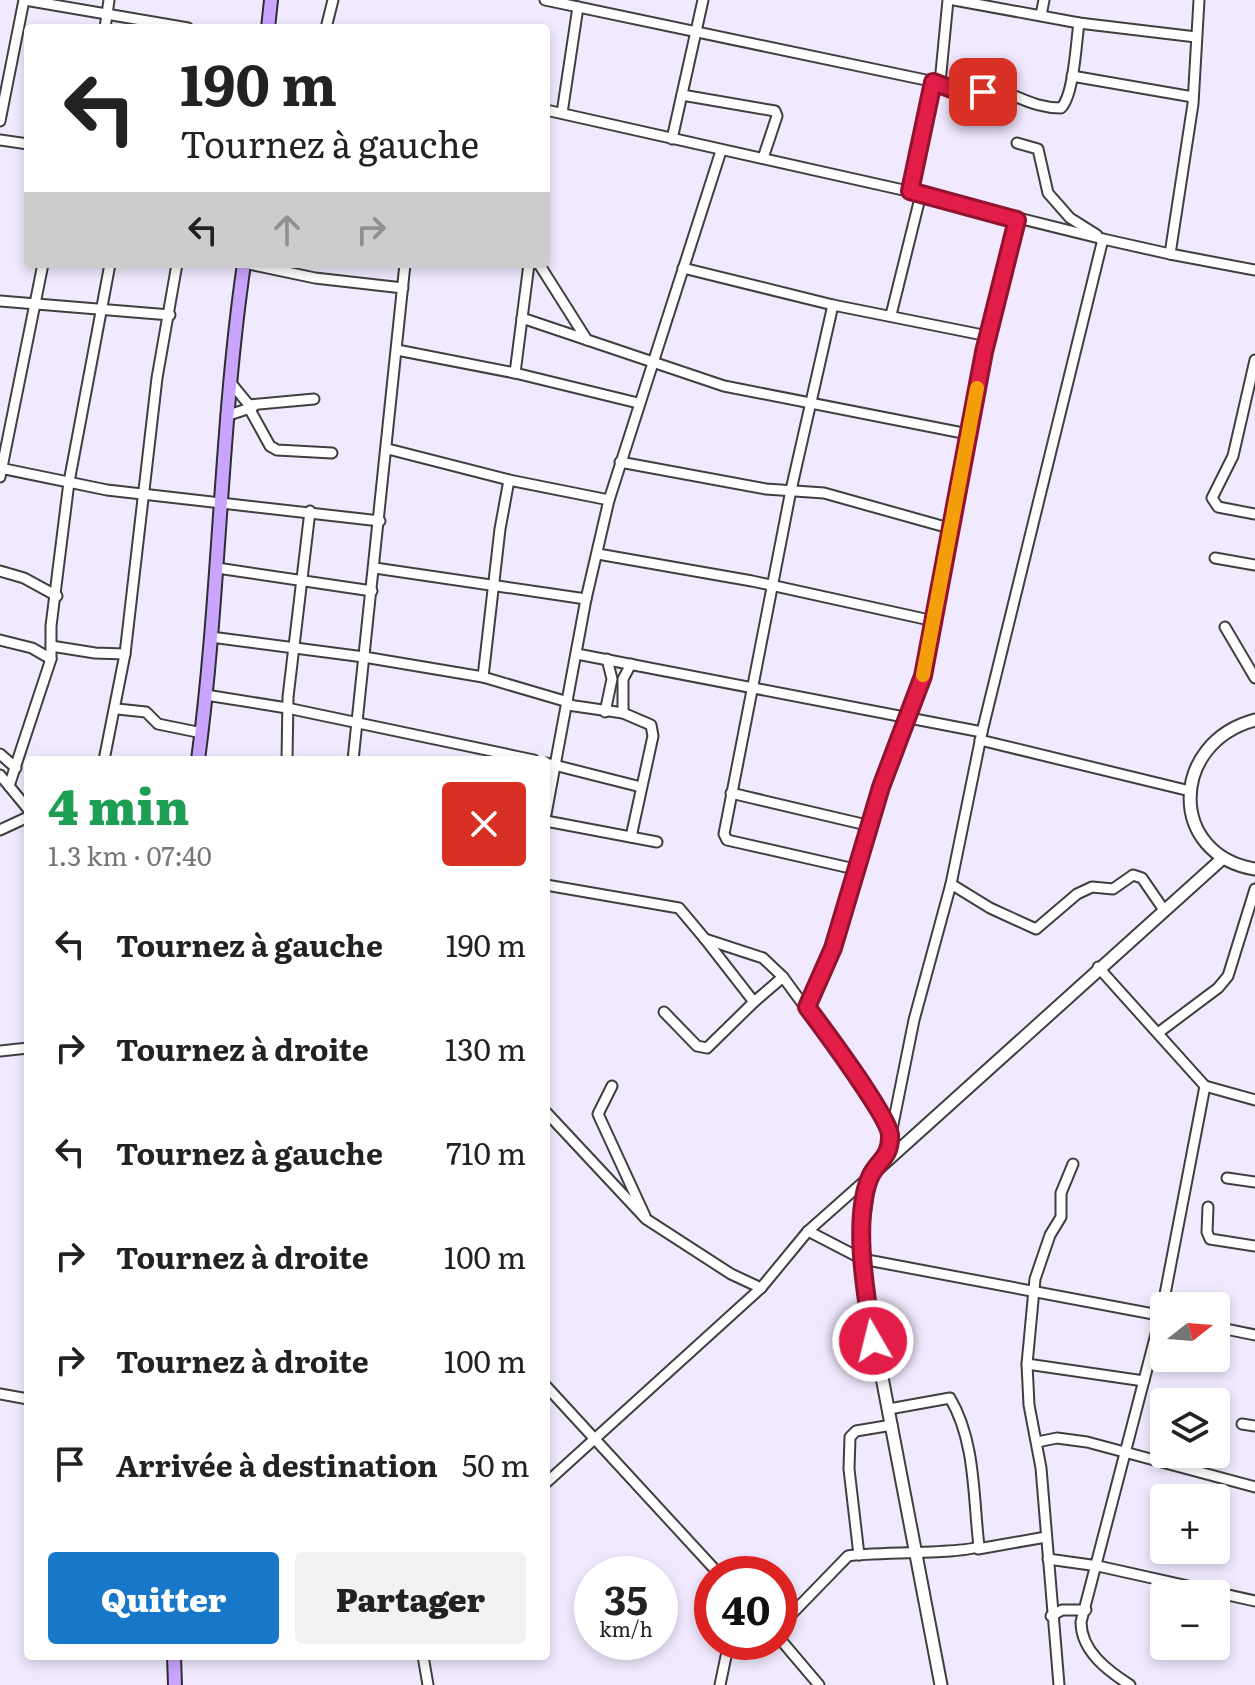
<!DOCTYPE html>
<html lang="fr">
<meta charset="utf-8">
<style>
:root{--surface:#fff;--page:#f2f2f2;--text:#222;--muted:#767676;--accent:#1777c8}
body{margin:0;font-family:Literata,serif;background:var(--page);color:var(--text);height:100vh;display:flex;flex-direction:column;font-size:30px;white-space:nowrap}
*{box-sizing:border-box;margin:0}
p{font-size:26px;color:var(--muted)}
.icon{flex:none;width:44px;height:44px;fill:none;stroke:currentColor;stroke-width:2;stroke-linecap:round;stroke-linejoin:round}
.map{position:relative;flex:1;overflow:hidden}
.details{position:absolute;left:24px;top:756px;width:526px;height:904px;display:flex;flex-direction:column;background:var(--surface);border-radius:8px;box-shadow:0 4px 12px #0003}
.details>*{flex:none}
.top-card{position:absolute;left:24px;top:24px;width:526px;height:244px;border-radius:8px;box-shadow:0 4px 12px #0003;background:#fff;color:var(--text);overflow:hidden}
.needle{width:52px;rotate:73deg}
.fabs{position:absolute;left:1150px;top:1292px;display:grid;gap:16px}
.fabs a{display:grid;place-items:center;width:80px;height:80px;border-radius:8px;background:var(--surface);box-shadow:0 4px 12px #0003;font-size:40px}
.speed{position:absolute;left:574px;top:1556px;display:flex;gap:16px;font-size:40px;font-weight:700;text-align:center}
.speed>*{display:grid;place-content:center;width:104px;height:104px;border-radius:50%;background:var(--surface);box-shadow:0 4px 12px #0003;line-height:1}
.speed small{font-size:20px;font-weight:400}
.speed .limit{border:12px solid #d22;background:#fff;color:#111}
.pin{position:absolute;display:grid;place-items:center;width:68px;height:68px;color:#fff;margin:-34px;border-radius:16px;box-shadow:0 4px 12px #0006}
.me{position:absolute;width:88px;margin:-44px;rotate:352deg;stroke-linejoin:round;filter:drop-shadow(0 0 6px #0008)}
.turn{display:flex;align-items:center;gap:28px;height:168px;padding:0 24px;font-size:36px}
.turn .icon{width:104px;height:104px;stroke-width:2.5}
.turn b{display:block;font-size:56px;line-height:68px}
.lanes{display:flex;align-items:center;height:76px;padding:0 24px;background:#0003;justify-content:center;gap:40px;direction:ltr}
.lanes .off{opacity:.35}
.round{display:grid;place-items:center;flex:none;width:84px;height:84px;border-radius:8px;background:var(--page)}
.head{display:flex;align-items:center;justify-content:space-between;height:136px;padding:0 24px}
h1{font-size:48px;font-weight:800;line-height:60px;color:#1e9e55}
.action{display:flex;gap:16px;margin-top:auto;padding:16px 24px}
.action a{flex:1;height:92px;border-radius:8px;background:var(--accent);color:#fff;font-size:32px;font-weight:800;line-height:92px;text-align:center}
.action a+a{background:var(--page);color:var(--text)}
ul{padding:0;list-style:none}
li{display:flex;align-items:center;gap:24px;height:104px;padding:0 24px}
li div{flex:1}
li b{display:block;font-size:30px}
li em{font-style:normal}
.map>svg:first-child{display:block}
.lines{fill:none;stroke-linecap:round;stroke-linejoin:round}
.minor-casing{stroke:#3f3f3f;stroke-width:13}
.tertiary-casing{stroke:#3f3f3f;stroke-width:15}
.secondary-casing{stroke:#2e2e2e;stroke-width:16}
.minor{stroke:#fff;stroke-width:9}
.tertiary{stroke:#fff;stroke-width:11}
.secondary{stroke:#c9a5ff;stroke-width:12}
.route-casing{stroke:#92132f;stroke-width:20}
.route{stroke:#e11d48;stroke-width:14}
.slow{stroke:#f59e0b;stroke-width:14}
</style>
<div class="map">
<svg width="1255" height="1685" viewBox="0 0 1255 1685">
<rect width="100%" height="100%" fill="#f1eaff"/>
<g class="lines">
<g class="minor-casing">
<g id="minor">
<path d="M25,0L188,28"/>
<path d="M545,0L940,83L948,0"/>
<path d="M954,0L1079,23L1196,37"/>
<path d="M1041,15L1044,0"/>
<path d="M105,28L109,0"/>
<path d="M326,28L333,0"/>
<path d="M1072,76L1193,97"/>
<path d="M940,83C962,99 994,86 1017,97C1031,103 1044,108 1061,108C1074,95 1076,43 1079,23"/>
<path d="M682,95L775,111L777,116L763,158"/>
<path d="M546,110L921,194L1103,239"/>
<path d="M562,113L578,7"/>
<path d="M0,121L24,0"/>
<path d="M672,139L703,0"/>
<path d="M0,140L28,144"/>
<path d="M1017,143L1038,149L1048,193L1070,218L1097,235"/>
<path d="M910,191L933,82"/>
<path d="M1170,254L1255,270"/>
<path d="M249,264L315,278L403,288"/>
<path d="M539,264L587,340"/>
<path d="M683,268L833,305L988,336"/>
<path d="M0,301L170,315"/>
<path d="M833,305L791,490L724,834L727,840L859,870"/>
<path d="M891,315L921,194"/>
<path d="M522,318L724,386L968,434"/>
<path d="M397,350L515,373L638,403"/>
<path d="M1255,360L1233,456L1212,498L1218,507L1255,514"/>
<path d="M515,373L529,264"/>
<path d="M231,383L249,405L314,399"/>
<path d="M249,408L270,446L277,450L332,453"/>
<path d="M226,416L253,407"/>
<path d="M388,449L509,480L609,500"/>
<path d="M620,462L766,489L824,493L949,528"/>
<path d="M0,468L107,490L380,521"/>
<path d="M0,477L43,264"/>
<path d="M598,554L752,581L934,621"/>
<path d="M1215,558L1255,565"/>
<path d="M217,568L372,591"/>
<path d="M375,568L586,599"/>
<path d="M0,571L24,578L57,596"/>
<path d="M1225,627L1255,678"/>
<path d="M211,637L364,657L483,677L568,702"/>
<path d="M0,640L32,648L51,659"/>
<path d="M51,646L95,653L125,654"/>
<path d="M577,654L982,732"/>
<path d="M483,677L500,529L509,480"/>
<path d="M206,695L287,708L534,760"/>
<path d="M568,705L623,713L651,725L653,736L631,837"/>
<path d="M117,709L146,712L158,724L202,733"/>
<path d="M605,712L612,679L607,659"/>
<path d="M623,713V679L631,664"/>
<path d="M980,740L1190,791"/>
<path d="M0,754L16,768"/>
<path d="M104,760L125,654L157,378L177,264"/>
<path d="M287,760L288,697L310,511"/>
<path d="M353,760L405,264"/>
<path d="M546,763L641,787"/>
<path d="M0,775L28,809"/>
<path d="M9,786L51,659V626L69,482L110,264"/>
<path d="M731,793L871,826"/>
<path d="M546,814L586,599L609,500L721,151"/>
<path d="M546,821L657,842"/>
<path d="M0,830L28,817"/>
<path d="M951,884L990,908L1036,929L1077,894L1092,887L1113,889L1133,875L1142,878L1164,910"/>
<path d="M546,885L679,908L705,939L763,958L783,977L860,1082L890,1133"/>
<path d="M705,939L754,1002L783,977"/>
<path d="M1098,967L1205,1086L1255,1100"/>
<path d="M807,1007L822,978L859,870L881,787L923,676L984,352L1017,220"/>
<path d="M664,1012L697,1046L707,1048L754,1002"/>
<path d="M1158,1033L1218,988L1228,976L1255,889"/>
<path d="M0,1051L28,1048"/>
<path d="M612,1086L598,1114L645,1216"/>
<path d="M546,1112L646,1219L731,1274L761,1288"/>
<path d="M886,1159L914,1020L951,884L982,732L1103,239L1170,254L1193,104L1199,0"/>
<path d="M1227,1178L1255,1182"/>
<path d="M1208,1207L1207,1232L1210,1239L1255,1246"/>
<path d="M808,1231L862,1259L1164,1316"/>
<path d="M1216,1327L1255,1335"/>
<path d="M1027,1364L1144,1381"/>
<path d="M546,1386L719,1574"/>
<path d="M0,1394L28,1399"/>
<path d="M1242,1424L1255,1426"/>
<path d="M1037,1442L1057,1438L1087,1442L1255,1487"/>
<path d="M546,1483L761,1288L808,1231L870,1176"/>
<path d="M978,1549L1046,1537"/>
<path d="M859,1555L849,1469L850,1437L856,1431L892,1425"/>
<path d="M1048,1559L1098,1566L1255,1601"/>
<path d="M1051,1616L1062,1610H1086"/>
<path d="M780,1626L848,1556C870,1552 969,1554 979,1546C973,1498 976,1442 950,1398L889,1409"/>
<path d="M780,1639L819,1685"/>
<path d="M423,1656L428,1685"/>
<path d="M720,1685L729,1642"/>
<path d="M1059,1685L1041,1468L1029,1405L1027,1364L1035,1279L1050,1235L1061,1217V1193L1073,1164"/>
<path d="M1130,1685C1108,1671 1081,1651 1081,1622L1161,1315L1205,1086"/>
</g>
</g>
<g class="tertiary-casing">
<g id="tertiary">
<path d="M1255,720C1169,743 1168,855 1255,869"/>
<path d="M941,1685L867,1299L861,1237L870,1176L1223,858"/>
</g>
</g>
<g class="secondary-casing">
<g id="secondary">
<path d="M268,28L271,0"/>
<path d="M198,760C220,595 220,428 244,264"/>
<path d="M174,1656L175,1685"/>
</g>
</g>
<use href="#minor" class="minor"/>
<use href="#tertiary" class="tertiary"/>
<use href="#secondary" class="secondary"/>
</g>
<g class="lines">
<g class="route-casing">
<path id="route" d="M873,1341C866,1295 852,1220 870,1177C877,1161 891,1158 890,1135C889,1117 822,1027 807,1007L833,948L881,787L923,676L984,352L1017,220L910,191L933,82L952,89L983,92"/>
</g>
<use href="#route" class="route"/>
<path class="slow" d="M923,675L977,388"/>
</g>
</svg>
<div class="fabs">
<a><svg class="needle" viewBox="-14 -14 28 28"><path d="M0-13l5 13h-10z" fill="#e53935"/><path d="M0 13l5-13h-10z" fill="#767676"/></svg></a>
<a><svg class="icon" aria-label="layers" viewBox="0 0 24 24"><path d="M12 4l9 5-9 5-9-5zM3 14l9 5 9-5"/></svg></a>
<a>+</a>
<a>−</a>
</div>
<div class="speed"><div>35<small>km/h</small></div><div class="limit">40</div></div>
<div class="pin" style="left:983px;top:92px;background:#d93025"><svg class="icon" aria-label="arrive" viewBox="0 0 24 24"><path d="M6 21V4h12l-3 4 3 4H6"/></svg></div>
<svg class="me" style="left:873px;top:1341px" viewBox="-20 -20 40 40"><circle r="17" fill="#e11d48" stroke="#fff" stroke-width="3"/><path d="M0-11L8 9 0 5-8 9z" fill="#fff"/></svg>
<div class="top-card">
<div class="turn"><svg class="icon" aria-label="left" viewBox="0 0 24 24"><path d="M17 20v-9H6M10 6l-5 5 5 5"/></svg><div><b>190 m</b>Tournez à gauche</div></div>
<div class="lanes"><svg class="icon" aria-label="left" viewBox="0 0 24 24"><path d="M17 20v-9H6M10 6l-5 5 5 5"/></svg><svg class="icon off" aria-label="ahead" viewBox="0 0 24 24"><path d="M12 20V5M6 11l6-6 6 6"/></svg><svg class="icon off" aria-label="right" viewBox="0 0 24 24"><path d="M7 20v-9h11M14 6l5 5-5 5"/></svg></div>
</div>
<section class="details">
<div class="head"><div><h1>4 min</h1><p>1.3 km · 07:40</p></div><a class="round" style="background:#d93025;color:#fff"><svg class="icon" aria-label="close" viewBox="0 0 24 24"><path d="M6 6l12 12M18 6L6 18"/></svg></a></div>
<ul>
<li><svg class="icon" aria-label="left" viewBox="0 0 24 24"><path d="M17 20v-9H6M10 6l-5 5 5 5"/></svg><div><b>Tournez à gauche</b></div><em>190 m</em></li>
<li><svg class="icon" aria-label="right" viewBox="0 0 24 24"><path d="M7 20v-9h11M14 6l5 5-5 5"/></svg><div><b>Tournez à droite</b></div><em>130 m</em></li>
<li><svg class="icon" aria-label="left" viewBox="0 0 24 24"><path d="M17 20v-9H6M10 6l-5 5 5 5"/></svg><div><b>Tournez à gauche</b></div><em>710 m</em></li>
<li><svg class="icon" aria-label="right" viewBox="0 0 24 24"><path d="M7 20v-9h11M14 6l5 5-5 5"/></svg><div><b>Tournez à droite</b></div><em>100 m</em></li>
<li><svg class="icon" aria-label="right" viewBox="0 0 24 24"><path d="M7 20v-9h11M14 6l5 5-5 5"/></svg><div><b>Tournez à droite</b></div><em>100 m</em></li>
<li><svg class="icon" aria-label="arrive" viewBox="0 0 24 24"><path d="M6 21V4h12l-3 4 3 4H6"/></svg><div><b>Arrivée à destination</b></div><em>50 m</em></li>
</ul>
<div class="action"><a>Quitter</a><a>Partager</a></div>
</section>
</div>
